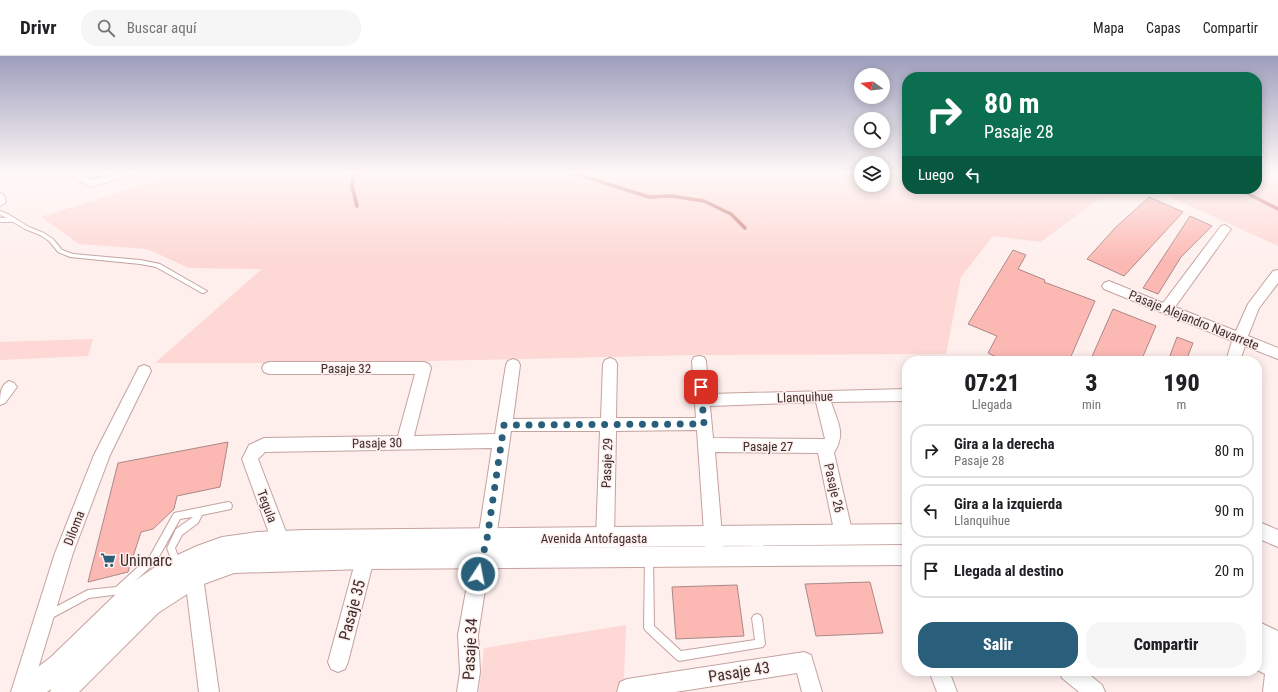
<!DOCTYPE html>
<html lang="es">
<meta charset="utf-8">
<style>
:root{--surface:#fff;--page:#f6f6f6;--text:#202124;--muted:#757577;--line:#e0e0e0;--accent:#295f7a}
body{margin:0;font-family:"Roboto Condensed",sans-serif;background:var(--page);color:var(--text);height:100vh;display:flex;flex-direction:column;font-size:15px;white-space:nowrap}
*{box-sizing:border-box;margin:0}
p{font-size:13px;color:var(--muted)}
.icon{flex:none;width:22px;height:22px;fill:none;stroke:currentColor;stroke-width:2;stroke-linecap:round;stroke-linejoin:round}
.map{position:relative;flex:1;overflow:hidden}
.sheet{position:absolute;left:902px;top:300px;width:360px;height:320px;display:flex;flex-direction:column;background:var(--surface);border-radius:16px;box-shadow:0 2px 10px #0003}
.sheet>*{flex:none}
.banner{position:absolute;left:902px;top:16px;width:360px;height:122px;border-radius:16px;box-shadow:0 2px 10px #0003;background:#0b6e4f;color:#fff;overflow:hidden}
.needle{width:26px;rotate:285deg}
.controls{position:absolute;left:854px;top:12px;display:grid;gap:8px}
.controls a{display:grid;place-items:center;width:36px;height:36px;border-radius:50%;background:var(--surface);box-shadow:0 2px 10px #0003;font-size:20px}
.pin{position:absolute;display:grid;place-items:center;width:34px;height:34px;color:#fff;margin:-17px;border-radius:8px;box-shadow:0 2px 6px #0006}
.me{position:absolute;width:44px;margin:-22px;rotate:11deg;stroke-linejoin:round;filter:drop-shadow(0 0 3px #0008)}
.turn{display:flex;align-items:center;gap:14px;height:84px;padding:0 16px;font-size:18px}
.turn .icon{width:52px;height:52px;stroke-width:2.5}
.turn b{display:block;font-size:28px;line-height:34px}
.then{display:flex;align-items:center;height:38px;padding:0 16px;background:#0003;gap:8px;font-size:15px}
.eta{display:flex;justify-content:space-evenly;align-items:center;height:68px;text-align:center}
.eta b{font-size:24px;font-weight:800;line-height:28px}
.action{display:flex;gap:8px;margin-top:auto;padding:8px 16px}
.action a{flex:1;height:46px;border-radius:16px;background:var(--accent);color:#fff;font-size:16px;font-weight:800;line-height:46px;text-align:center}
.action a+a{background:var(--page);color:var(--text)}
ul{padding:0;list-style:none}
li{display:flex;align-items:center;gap:12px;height:54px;margin:0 8px 6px;padding:0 8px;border:2px solid var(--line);border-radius:16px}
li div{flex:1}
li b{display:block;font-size:15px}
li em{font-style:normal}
header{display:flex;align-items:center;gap:24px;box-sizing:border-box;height:56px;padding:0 20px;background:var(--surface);border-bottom:1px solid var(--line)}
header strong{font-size:19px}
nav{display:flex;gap:22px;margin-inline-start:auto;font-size:14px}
.search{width:280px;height:36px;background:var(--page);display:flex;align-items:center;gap:10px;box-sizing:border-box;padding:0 14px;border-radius:16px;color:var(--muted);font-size:15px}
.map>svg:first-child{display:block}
.green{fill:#fdd8d5}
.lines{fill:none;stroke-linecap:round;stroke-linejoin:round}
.stream{stroke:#cd7e7a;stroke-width:3.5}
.building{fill:#fcb9b4;stroke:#aa8886}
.service-casing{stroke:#c4a29f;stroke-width:2}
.minor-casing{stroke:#c4a29f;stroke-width:2}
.tertiary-casing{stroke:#c4a29f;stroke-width:2}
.service{fill:#fff;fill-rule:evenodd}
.minor{fill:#fff;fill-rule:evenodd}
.tertiary{fill:#fff;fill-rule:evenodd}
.route{stroke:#295f7a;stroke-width:7;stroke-dasharray:0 12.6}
.labels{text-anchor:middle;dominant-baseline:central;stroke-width:3;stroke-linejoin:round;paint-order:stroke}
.street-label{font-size:13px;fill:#3c2e2d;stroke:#feefed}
.near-poi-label{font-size:16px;fill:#3c2e2d;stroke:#feefed;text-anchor:start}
.near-street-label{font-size:16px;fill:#3c2e2d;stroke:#feefed}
</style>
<header>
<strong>Drivr</strong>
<div class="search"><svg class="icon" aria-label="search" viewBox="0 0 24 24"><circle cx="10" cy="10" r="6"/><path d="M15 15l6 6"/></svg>Buscar aquí</div>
<nav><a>Mapa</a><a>Capas</a><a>Compartir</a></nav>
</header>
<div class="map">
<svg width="1278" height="636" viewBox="0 0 1278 636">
<rect width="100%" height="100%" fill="#feefed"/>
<g class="green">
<path d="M183,116H861V129H883V116H907V133H1257V116H1267L1278,124V190L1155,134L1134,135L1096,145L1041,186L993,180L961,221L946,298L698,299L429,305L416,307H155L262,213L189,212L147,193L79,188L41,161Z"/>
<path d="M93,283L88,300L0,304V286Z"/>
<path d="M626,569L624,624L620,636H479L484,592Z"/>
</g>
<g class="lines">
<g class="stream">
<path d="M354,116L352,130L357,150"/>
<path d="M570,116L649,141L671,140L704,145L731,158L745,172"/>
<path d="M1239,133L1278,153"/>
</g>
</g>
<g class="building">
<path d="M1149,141L1183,156L1124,220L1087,203L1115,172Z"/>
<path d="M1190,160L1212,170L1181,201L1158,238L1143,232Z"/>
<path d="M1013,194L1026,199L1018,213L1045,224L1044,226L1095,245L1069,305H1005L988,297L997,280L968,268Z"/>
<path d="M1113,253L1156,270L1141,305H1090Z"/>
<path d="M1177,281L1193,287L1186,305H1168Z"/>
<path d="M228,386L220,431L177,440L174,453L153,473L141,476L128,516L88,526L118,407Z"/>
<path d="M870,526L883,577L816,580L805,528Z"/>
<path d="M737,529L744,580L676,583L672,531Z"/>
</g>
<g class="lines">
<g class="service-casing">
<g id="service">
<path d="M0,155L8,158L29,171L44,177L53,183L62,194L73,198L140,204L160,208L207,235L204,237H202L156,211L140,208L70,201L58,196L49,185L40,179L25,173L13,166H0V162H7L0,159Z"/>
<path d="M228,446L231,447L232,450L231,453L202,459L198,467L182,479L175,492L181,509L180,512L177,513L174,512L167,492L176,473L193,461L180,463L156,506L121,538L89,542L50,563L47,564L44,563L42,560L44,557L88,534L116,531L150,500L174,457Z"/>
<path d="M649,498L652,499L653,502L654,570L681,595L755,584L752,562L754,559L757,558L760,559L762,562L765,588L763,591L679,605L676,603L646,575L644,572L645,502L646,499Z"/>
</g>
</g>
<g class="minor-casing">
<g id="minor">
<path d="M33,116H47L37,121L33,120L31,118Z"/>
<path d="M65,116H78L92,124L121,116H139L137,118L90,131Z"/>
<path d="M0,137L4,139L6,146L0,150Z"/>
<path d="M1225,169L1231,173L1175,251L1236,275L1248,248L1273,215L1278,214V227L1259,252L1248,280L1278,292V303L1245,290L1240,305H1226L1232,285L1104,233L1102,230L1104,227L1109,225L1163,247L1221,170Z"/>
<path d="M699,300L704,301L706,305L709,338L907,333V345L831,346C838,367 846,377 834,397L853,479L850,485L844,487L838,485L835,479L818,397L715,396L723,491L720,497L714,499L708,497L705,491L697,374L616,375L614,482L611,488L605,490L599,488L596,482L600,375H511L496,483L490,502L478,579L480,616L477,636H457L460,616L458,579L472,502L478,483L492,392L265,396L258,403L293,494L290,500L284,502L278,500L275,494L242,403L249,389L264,382L398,380L415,318H269L264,316L262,312L264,308L269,306H424L429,308L431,312L414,380L495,378L506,309L508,305L513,303L518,305L520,309L513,363L601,362L603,308L605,304L610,302L615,304L617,308L616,362H696L692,305L694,301ZM816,346L825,383L713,382L710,350Z"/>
<path d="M144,309L149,311L151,315L110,399L73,497L31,636H11L55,497L94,399L139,311Z"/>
<path d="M9,325L14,327L17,331L5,347L0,349C0,339 0,329 9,325Z"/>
<path d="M1257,465L1278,474V491L1257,482Z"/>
<path d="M365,494L372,497L374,503L348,606L345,613L338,616L331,613L328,606L356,503L358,497Z"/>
<path d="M194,512L201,515L203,521L219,636H199L185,521L187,515Z"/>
<path d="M804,596L811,599L822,636H802L797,617L675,636H617L620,626L627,623Z"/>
<path d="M929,615H949L957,636H937Z"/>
<path d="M1059,615H1085L1102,629L1105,636H1079L1062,622Z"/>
</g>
</g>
<g class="tertiary-casing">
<g id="tertiary">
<path d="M907,468V488L507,492L907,489V509L365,513L234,517L201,529L158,557L79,636H50L51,633L47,636H14L17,627L51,601L115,539L162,506L197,490L222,481L257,476L305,474Z"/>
<path d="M1257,565L1278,575V636H1263L1265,618L1257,614Z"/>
</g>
</g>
<use href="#service" class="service"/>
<use href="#minor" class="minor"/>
<use href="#tertiary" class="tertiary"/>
</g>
<linearGradient id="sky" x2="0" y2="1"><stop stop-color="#9d9ebc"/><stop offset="0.57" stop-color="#fff8f7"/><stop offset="1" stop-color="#fff8f7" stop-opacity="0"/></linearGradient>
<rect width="1278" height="205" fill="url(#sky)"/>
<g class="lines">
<path class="route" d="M478,518L487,483L504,369L704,368L701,331"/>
</g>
<defs>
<g id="supermarket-bare" transform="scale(1.2)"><path d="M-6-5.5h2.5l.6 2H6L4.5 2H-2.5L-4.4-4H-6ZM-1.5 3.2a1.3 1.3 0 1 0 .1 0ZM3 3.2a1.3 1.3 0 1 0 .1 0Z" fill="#295f7a" stroke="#feefed" stroke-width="2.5" paint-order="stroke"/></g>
</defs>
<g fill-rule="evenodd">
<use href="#supermarket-bare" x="108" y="504"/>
</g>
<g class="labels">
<g class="street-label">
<text transform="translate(1194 264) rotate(22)">Pasaje Alejandro Navarrete</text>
<text x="346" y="312">Pasaje 32</text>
<text transform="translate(805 341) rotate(-2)">Llanquihue</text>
<text transform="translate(377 387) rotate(-1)">Pasaje 30</text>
<text x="768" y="390">Pasaje 27</text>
<text transform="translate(607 407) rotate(-88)">Pasaje 29</text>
<text transform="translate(834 432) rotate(77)">Pasaje 26</text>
<text transform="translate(267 450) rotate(69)">Tegula</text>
<text transform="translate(74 472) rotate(-69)">Diloma</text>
<text x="594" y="482">Avenida Antofagasta</text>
</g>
<g class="near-poi-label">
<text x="120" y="504">Unimarc</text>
</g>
<g class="near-street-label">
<text transform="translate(352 554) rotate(-75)">Pasaje 35</text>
<text transform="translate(470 593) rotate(-87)">Pasaje 34</text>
<text transform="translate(739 616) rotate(-9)">Pasaje 43</text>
</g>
</g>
</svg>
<div class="controls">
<a><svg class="needle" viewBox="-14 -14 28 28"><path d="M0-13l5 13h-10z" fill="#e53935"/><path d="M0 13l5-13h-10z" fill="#757577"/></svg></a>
<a><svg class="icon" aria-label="search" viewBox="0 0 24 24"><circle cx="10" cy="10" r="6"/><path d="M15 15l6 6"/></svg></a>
<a><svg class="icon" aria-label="layers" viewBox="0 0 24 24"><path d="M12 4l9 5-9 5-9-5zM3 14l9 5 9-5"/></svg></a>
</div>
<div class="pin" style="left:701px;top:331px;background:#d93025"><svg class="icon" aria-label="arrive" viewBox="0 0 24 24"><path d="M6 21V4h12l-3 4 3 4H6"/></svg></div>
<svg class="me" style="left:478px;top:518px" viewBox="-20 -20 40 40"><circle r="17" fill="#295f7a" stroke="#fff" stroke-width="3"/><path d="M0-11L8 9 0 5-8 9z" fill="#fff"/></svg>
<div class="banner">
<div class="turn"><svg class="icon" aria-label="right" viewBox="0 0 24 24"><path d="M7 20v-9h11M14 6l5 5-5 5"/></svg><div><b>80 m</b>Pasaje 28</div></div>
<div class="then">Luego<svg class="icon" aria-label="left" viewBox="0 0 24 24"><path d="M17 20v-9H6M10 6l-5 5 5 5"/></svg></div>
</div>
<section class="sheet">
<div class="eta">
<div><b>07:21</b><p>Llegada</p></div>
<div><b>3</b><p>min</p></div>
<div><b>190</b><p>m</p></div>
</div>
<ul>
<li><svg class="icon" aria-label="right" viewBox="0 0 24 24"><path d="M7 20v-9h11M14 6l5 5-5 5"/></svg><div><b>Gira a la derecha</b><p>Pasaje 28</p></div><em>80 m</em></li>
<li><svg class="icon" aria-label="left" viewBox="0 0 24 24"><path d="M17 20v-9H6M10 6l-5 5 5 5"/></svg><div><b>Gira a la izquierda</b><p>Llanquihue</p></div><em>90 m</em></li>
<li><svg class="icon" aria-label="arrive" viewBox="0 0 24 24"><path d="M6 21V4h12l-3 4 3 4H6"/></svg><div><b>Llegada al destino</b></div><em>20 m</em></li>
</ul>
<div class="action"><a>Salir</a><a>Compartir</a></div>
</section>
</div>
